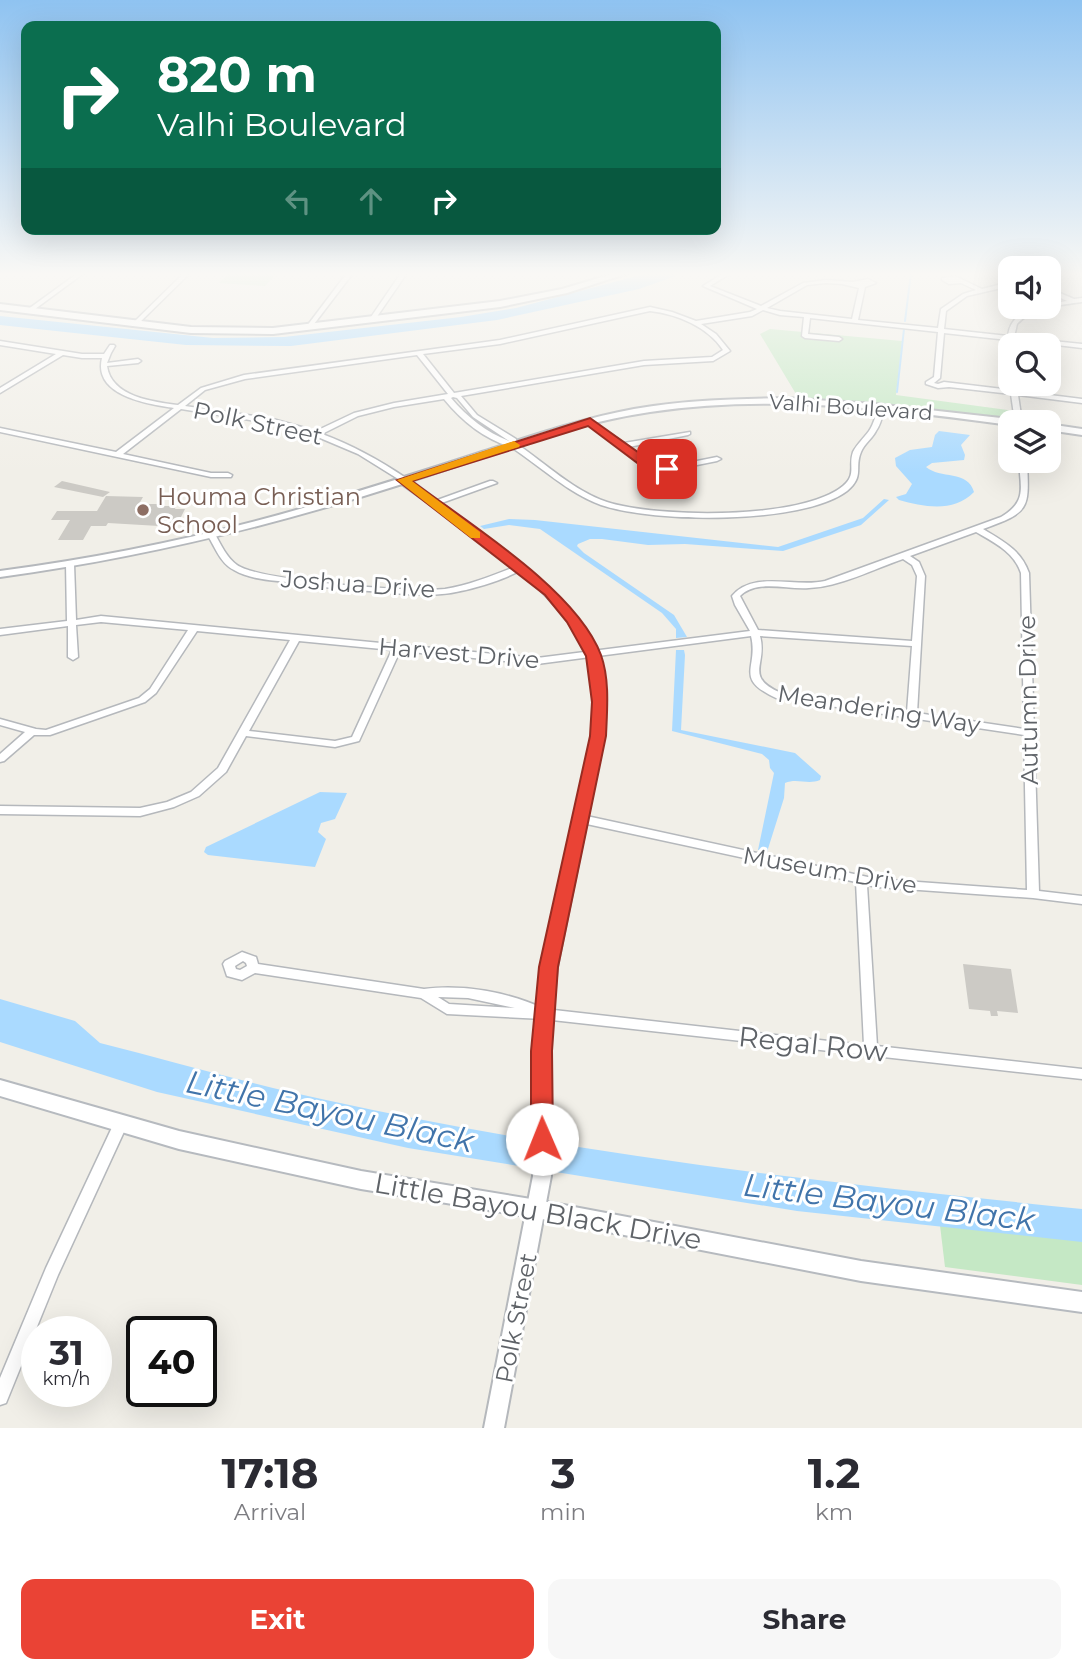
<!DOCTYPE html>
<style>
:root{--surface:#fff;--page:#f7f7f7;--text:#2b2b33;--muted:#7c7c81;--accent:#ea4335}
body{margin:0;font-family:Montserrat,sans-serif;background:var(--page);color:var(--text);height:100vh;display:flex;flex-direction:column;font-size:26px;white-space:nowrap}
*{box-sizing:border-box;margin:0}
p{font-size:23px;color:var(--muted)}
.icon{flex:none;width:38px;height:38px;fill:none;stroke:currentColor;stroke-width:2;stroke-linecap:round;stroke-linejoin:round}
.map{position:relative;height:1428px;overflow:hidden}
.panel{display:flex;flex-direction:column;background:var(--surface);flex:1}
.panel>*{flex:none}
.hud{position:absolute;left:21px;top:21px;width:700px;height:214px;border-radius:14px;box-shadow:0 7px 28px #0002;background:#0b6e4f;color:#fff;overflow:hidden}
.controls{position:absolute;left:998px;top:256px;display:grid;gap:14px}
.controls a{display:grid;place-items:center;width:63px;height:63px;border-radius:14px;background:var(--surface);box-shadow:0 7px 28px #0002;font-size:35px}
.speed{position:absolute;left:21px;top:1316px;display:flex;gap:14px;font-size:35px;font-weight:700;text-align:center}
.speed>*{display:grid;place-content:center;width:91px;height:91px;border-radius:50%;background:var(--surface);box-shadow:0 7px 28px #0002;line-height:1}
.speed small{font-size:18px;font-weight:400}
.speed .limit{border:4px solid #111;border-radius:10px;background:#fff;color:#111}
.pin{position:absolute;display:grid;place-items:center;width:60px;height:60px;color:#fff;margin:-30px;border-radius:14px;box-shadow:0 4px 10px #0006}
.me{position:absolute;width:77px;margin:-38px;rotate:359deg;stroke-linejoin:round;filter:drop-shadow(0 0 5px #0008)}
.turn{display:flex;align-items:center;gap:24px;height:147px;padding:0 21px;font-size:32px}
.turn .icon{width:91px;height:91px;stroke-width:2.5}
.turn b{display:block;font-size:49px;line-height:60px}
.lanes{display:flex;align-items:center;height:66px;padding:0 21px;background:#0003;justify-content:center;gap:35px;direction:ltr}
.lanes .off{opacity:.35}
.eta{display:flex;justify-content:space-evenly;align-items:center;height:119px;text-align:center}
.eta b{font-size:42px;font-weight:700;line-height:49px}
.cta{display:flex;gap:14px;margin-top:auto;padding:14px 21px}
.cta a{flex:1;height:80px;border-radius:14px;background:var(--accent);color:#fff;font-size:28px;font-weight:700;line-height:80px;text-align:center}
.cta a+a{background:var(--page);color:var(--text)}
.map>svg:first-child{display:block}
.green{fill:#c5e8c5}
.water{fill:#aadaff}
.lines{fill:none;stroke-linecap:round;stroke-linejoin:round}
.stream{stroke:#aadaff;stroke-width:2}
.building{fill:#cccac5}
.minor-casing{stroke:#b5b8bc;stroke-width:3}
.tertiary-casing{stroke:#b5b8bc;stroke-width:4}
.secondary-casing{stroke:#b6babf;stroke-width:4}
.minor{fill:#fff;fill-rule:evenodd}
.tertiary{fill:#fff;fill-rule:evenodd}
.secondary{fill:#fff;fill-rule:evenodd}
.route{fill:#ea4335;stroke:#982c22;stroke-width:2}
.slow{fill:#f59e0b}
.education-dot{fill:#8d6e63;stroke:#fff;stroke-width:2.5}
.labels{text-anchor:middle;dominant-baseline:central;stroke-width:6;stroke-linejoin:round;paint-order:stroke}
.far-street-label{font-size:21px;fill:#5f6368;stroke:#fff}
.street-label{font-size:24px;fill:#5f6368;stroke:#fff}
.education-label{font-size:24px;fill:#785e54;stroke:#fff;text-anchor:start}
.near-street-label{font-size:28px;fill:#5f6368;stroke:#fff}
.near-water-label{font-size:32px;font-style:italic;fill:#4174aa;stroke:#fff}
</style>
<div class="map">
<svg width="1082" height="1428" viewBox="0 0 1082 1428">
<rect width="100%" height="100%" fill="#f1efe8"/>
<g class="green">
<path d="M229,273H277L265,286L219,283Z"/>
<path d="M770,329L902,341L896,395L1015,411L1019,422L799,399L760,334Z"/>
<path d="M939,1217L1082,1236V1285L945,1267Z"/>
</g>
<g class="water">
<path d="M648,273H684L639,289L497,320L291,346L186,345L0,325V316L213,338L284,337L461,317L516,308Z"/>
<path d="M939,431L970,435L961,445L965,455L964,460L932,463L926,467C940,479 968,470 974,492C954,513 924,507 899,500L896,497L906,494L912,484L896,466L895,458L910,450L932,447L935,435Z"/>
<path d="M884,499L889,500L861,525L783,551L685,544L648,545L602,539H590L578,544L577,546L584,553L674,615L687,637L676,638V629L662,613L540,529L509,525L484,529L480,526L509,519L535,520L778,547L863,518Z"/>
<path d="M676,650H684L685,655L681,730L795,753L821,776L820,780C808,785 797,778 785,783L784,798L767,852L758,850L774,773L770,768L769,760L762,754L672,731Z"/>
<path d="M320,792L347,793L335,819L321,823L318,832L326,839L315,867L208,855L204,852L206,847Z"/>
<path d="M0,999L75,1021L100,1043C175,1062 250,1084 326,1100C575,1155 829,1183 1082,1209V1242L797,1211L408,1148L157,1092L0,1042Z"/>
</g>
<g class="lines">
<g class="stream">
<path d="M905,321L911,273"/>
<path d="M897,392L904,329"/>
</g>
</g>
<g class="building">
<path d="M62,481L110,492L103,497L54,487Z"/>
<path d="M106,496L143,497L139,504H162L161,506H176L175,509H185L176,527L108,523L106,526H91L83,540H58L70,520H51L57,511H97Z"/>
<path d="M963,964L1011,969L1018,1013L997,1011L998,1016H991L990,1011L969,1009Z"/>
</g>
<g class="lines">
<g class="minor-casing">
<g id="minor">
<path d="M78,273H84L31,312H27V310Z"/>
<path d="M184,273H190L136,326H132V324Z"/>
<path d="M347,273H353L311,328H307V326Z"/>
<path d="M401,273H407L374,321H370L369,320Z"/>
<path d="M724,273H731L710,286L761,306L803,283L826,280L853,282L868,279L876,283L865,287L858,320L938,328L941,309L963,294L976,290L961,283L949,284L942,280V278L955,276L982,289L1010,282V286L967,296L946,311L944,329L1008,336C1010,316 1029,306 1048,306V304L1067,301L1048,292V288L1074,299L1082,298V302C1061,305 1032,307 1017,324L1014,337L1082,344V348L1014,340V345H1010V347L1008,345V340L944,333L940,378L934,383L938,384L944,382L1011,390L1010,383H1016L1018,391L1082,399V403L1018,395L1022,422H1015L1011,394L949,387L938,388L926,384V382L934,377L938,332L810,318L808,334L839,337L842,339L839,341L805,338L802,336L804,317L780,315L763,310L752,316L701,324L716,334L730,351L713,361L644,365L461,396L477,415L516,439L517,444C546,464 574,491 607,502C657,518 802,520 843,486C857,474 848,466 853,452C857,444 864,438 869,431C874,424 876,414 879,406L884,405L885,406C883,414 881,424 876,431C872,439 864,444 861,452C854,468 865,476 847,491C802,525 654,523 601,505C568,493 540,466 511,447C484,439 462,421 444,399L394,407L358,416L322,434C352,445 379,460 406,478L407,480L403,482L358,454L313,435L269,423L181,409L123,454L211,473H228L232,475L231,477H211L0,432V428L116,452L174,408C146,404 93,395 102,358H82L63,355L0,393V388L56,354L0,345V341L82,354H104L110,345H114L115,346L111,353L107,363L138,359L141,361L138,363L107,366C111,397 154,402 178,405L201,388L244,375L500,340L650,307L672,312L696,321L750,312L757,309L703,286ZM826,283L842,284L859,288L852,319L780,311L767,308L807,285ZM650,311C677,314 708,327 723,350L712,357L644,361L454,393L423,354L500,344ZM417,355L448,394L394,403L354,413L316,431L269,418L185,406L205,390L245,379ZM453,397L457,398L473,417L509,441C486,432 467,417 451,398Z"/>
<path d="M1076,273H1082V276Z"/>
<path d="M590,420L624,443L690,432V434L688,435L629,447L655,466L667,467L717,457L721,459L717,461L667,471L650,470L588,423L587,422Z"/>
<path d="M1019,460H1027C1029,509 1031,512 983,529C1003,541 1021,550 1029,573L1039,891L1082,896V904L1033,898L877,887L867,885L877,1046L1082,1069V1079L543,1019L447,1014L421,998L255,973L242,980L227,976L223,964L225,961L242,952L256,957L258,964L424,989C464,984 508,992 545,1009L864,1045L856,882L582,823L578,822L577,819L578,816L582,815L877,879L1027,890L1024,735L776,698C733,678 759,668 751,636L537,664L400,651L359,741L335,747L246,736L226,772L199,796L174,807L140,816L0,814V806L140,808L167,802L191,792L218,768L290,640L197,631L156,693L145,702L50,735H34L4,761L0,762V754L25,732L0,725V719L36,729L46,730L139,698L150,689L188,630L101,622L76,625L78,657L73,660L68,657V626L0,635V629L67,621L66,564L67,562H73L74,564L76,620L101,616L537,658L750,631L735,605L732,596C754,570 795,588 825,581L1001,517C1028,501 1020,487 1019,460ZM976,532C995,543 1014,552 1021,573L1024,729L917,713L925,576L919,562L910,556ZM903,559L912,565L917,576L912,641L758,630L740,596C757,579 787,590 809,588C839,587 874,569 903,559ZM760,636L912,646L907,712L781,693C743,676 768,665 760,636ZM299,641L392,650L352,737L335,741L249,731ZM243,961L246,963L247,966L240,970L236,969L235,966ZM438,997L468,998L515,1008L449,1004Z"/>
<path d="M490,481H493L497,483L436,505H430L429,503Z"/>
<path d="M209,534H215C221,545 227,558 237,565C259,581 414,593 445,589C470,585 494,575 517,566H523L524,568C506,580 465,592 442,594C423,596 403,594 383,592C351,590 318,587 286,582C269,580 249,579 234,570C221,564 215,547 208,536Z"/>
<path d="M121,1117L126,1119L128,1123L58,1275L6,1403L0,1405V1378L46,1268L116,1119Z"/>
</g>
</g>
<g class="tertiary-casing">
<g id="tertiary">
<path d="M786,398L875,404L1010,419L1014,422H1010V425C891,409 770,394 650,412C568,424 489,456 411,481L514,558L567,606L587,632L599,656L605,685L604,736L557,967L549,1051L551,1176L504,1428H484L533,1176V1051L541,967L592,736C594,710 596,681 587,656C563,588 459,526 402,484C268,527 140,558 0,577V571C105,557 208,536 310,506C366,489 421,472 476,454C528,437 580,419 634,409C684,400 735,399 786,398Z"/>
<path d="M1048,424L1082,429V435L1048,430Z"/>
</g>
</g>
<g class="secondary-casing">
<g id="secondary">
<path d="M616,273H628L567,293L500,307L273,334L191,333L0,310V304L191,327L273,328L500,301L562,289Z"/>
<path d="M0,1080L179,1131L361,1171L537,1200L861,1261L1082,1292V1312L861,1281L537,1218L361,1189L179,1149L0,1096Z"/>
</g>
</g>
<use href="#minor" class="minor"/>
<use href="#tertiary" class="tertiary"/>
<use href="#secondary" class="secondary"/>
</g>
<linearGradient id="sky" x2="0" y2="1"><stop stop-color="#8fc3f1"/><stop offset="0.58" stop-color="#f9f8f5"/><stop offset="1" stop-color="#f9f8f5" stop-opacity="0"/></linearGradient>
<rect width="1082" height="473" fill="url(#sky)"/>
<path class="route" d="M590,418L652,462L673,469L667,472L644,468L588,426L412,481C468,523 577,590 601,655C610,680 607,711 606,736L558,967L552,1051L553,1139L550,1145L542,1148L534,1145L531,1139V1051L539,967L590,736L592,702L586,656L567,622L545,595L397,480Z"/>
<path class="slow" d="M514,441L520,445L519,447L412,481L480,532V538H471L397,480Z"/>
<circle class="education-dot" cx="143" cy="510" r="7"/>
<g class="labels">
<g class="far-street-label">
<text transform="translate(851 407) rotate(4)">Valhi Boulevard</text>
</g>
<g class="street-label">
<text transform="translate(258 423) rotate(12)">Polk Street</text>
<text transform="translate(358 584) rotate(4)">Joshua Drive</text>
<text transform="translate(459 653) rotate(5)">Harvest Drive</text>
<text transform="translate(1028 700) rotate(-91)">Autumn Drive</text>
<text transform="translate(879 709) rotate(9)">Meandering Way</text>
<text transform="translate(830 870) rotate(10)">Museum Drive</text>
<text transform="translate(516 1318) rotate(-79)">Polk Street</text>
</g>
<g class="education-label">
<text x="157" y="496">Houma Christian<tspan x="157" dy="28">School</tspan></text>
</g>
<g class="near-street-label">
<text transform="translate(813 1044) rotate(6)">Regal Row</text>
<text transform="translate(538 1211) rotate(10)">Little Bayou Black Drive</text>
</g>
<g class="near-water-label">
<text transform="translate(330 1111) rotate(12)">Little Bayou Black</text>
<text transform="translate(889 1202) rotate(7)">Little Bayou Black</text>
</g>
</g>
</svg>
<div class="controls">
<a><svg class="icon" aria-label="sound" viewBox="0 0 24 24"><path d="M4 9h4l5-4v14l-5-4H4zM17 9q2 3 0 6"/></svg></a>
<a><svg class="icon" aria-label="search" viewBox="0 0 24 24"><circle cx="10" cy="10" r="6"/><path d="M15 15l6 6"/></svg></a>
<a><svg class="icon" aria-label="layers" viewBox="0 0 24 24"><path d="M12 4l9 5-9 5-9-5zM3 14l9 5 9-5"/></svg></a>
</div>
<div class="speed"><div>31<small>km/h</small></div><div class="limit">40</div></div>
<div class="pin" style="left:667px;top:469px;background:#d93025"><svg class="icon" aria-label="arrive" viewBox="0 0 24 24"><path d="M6 21V4h12l-3 4 3 4H6"/></svg></div>
<svg class="me" style="left:542px;top:1139px" viewBox="-20 -20 40 40"><circle r="19" fill="#fff"/><path d="M0-13L10 11 0 6-10 11z" fill="#ea4335"/></svg>
<div class="hud">
<div class="turn"><svg class="icon" aria-label="right" viewBox="0 0 24 24"><path d="M7 20v-9h11M14 6l5 5-5 5"/></svg><div><b>820 m</b>Valhi Boulevard</div></div>
<div class="lanes"><svg class="icon off" aria-label="left" viewBox="0 0 24 24"><path d="M17 20v-9H6M10 6l-5 5 5 5"/></svg><svg class="icon off" aria-label="ahead" viewBox="0 0 24 24"><path d="M12 20V5M6 11l6-6 6 6"/></svg><svg class="icon" aria-label="right" viewBox="0 0 24 24"><path d="M7 20v-9h11M14 6l5 5-5 5"/></svg></div>
</div>
</div>
<section class="panel">
<div class="eta">
<div><b>17:18</b><p>Arrival</p></div>
<div><b>3</b><p>min</p></div>
<div><b>1.2</b><p>km</p></div>
</div>
<div class="cta"><a>Exit</a><a>Share</a></div>
</section>
